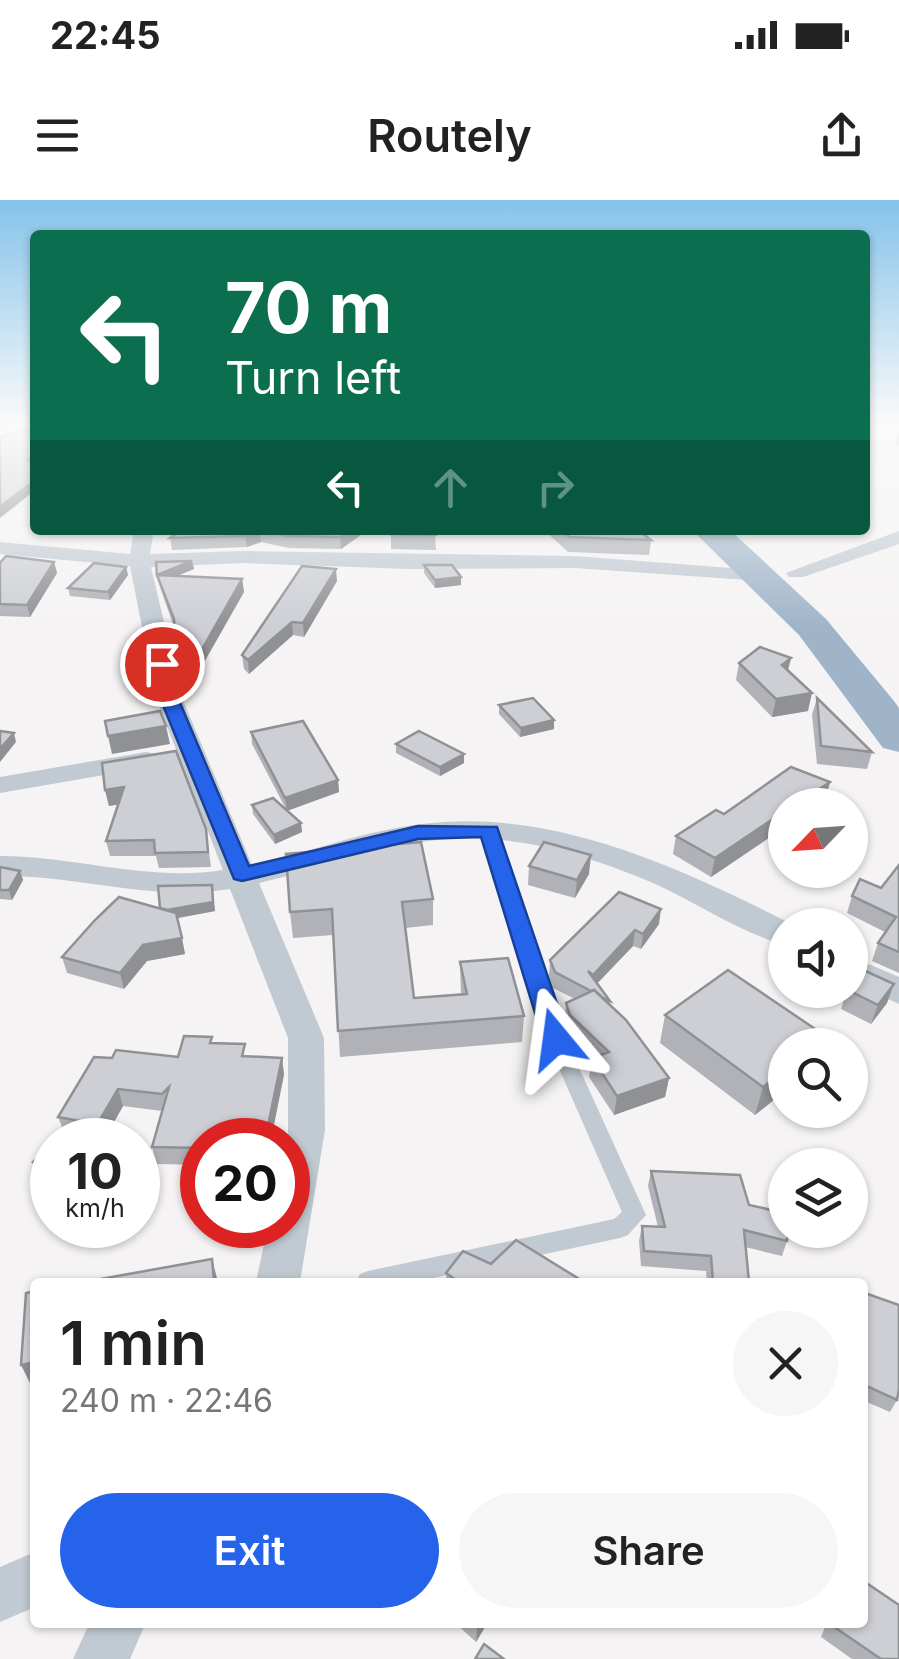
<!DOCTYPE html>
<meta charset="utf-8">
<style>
:root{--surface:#fff;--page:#f6f6f6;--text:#222;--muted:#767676;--accent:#2563eb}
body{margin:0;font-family:Inter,sans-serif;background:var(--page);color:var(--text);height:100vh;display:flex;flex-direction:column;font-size:38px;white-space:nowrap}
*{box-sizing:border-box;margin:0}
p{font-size:32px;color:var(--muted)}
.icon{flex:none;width:55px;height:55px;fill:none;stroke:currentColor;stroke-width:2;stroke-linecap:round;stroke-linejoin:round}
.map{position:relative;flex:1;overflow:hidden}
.details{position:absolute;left:30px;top:1078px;width:838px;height:350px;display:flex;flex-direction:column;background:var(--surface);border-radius:10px;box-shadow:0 2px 8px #0004}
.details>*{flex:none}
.hud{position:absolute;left:30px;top:30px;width:840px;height:305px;border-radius:10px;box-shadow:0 2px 8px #0004;background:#0b6e4f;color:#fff;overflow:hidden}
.needle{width:65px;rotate:245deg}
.buttons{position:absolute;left:768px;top:588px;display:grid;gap:20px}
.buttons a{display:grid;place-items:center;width:100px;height:100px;border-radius:50%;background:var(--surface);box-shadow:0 2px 8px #0004;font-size:50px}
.speed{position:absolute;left:30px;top:918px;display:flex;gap:20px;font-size:50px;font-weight:700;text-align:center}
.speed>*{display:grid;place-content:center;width:130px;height:130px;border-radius:50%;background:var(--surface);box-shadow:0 2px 8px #0004;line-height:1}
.speed small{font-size:25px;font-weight:400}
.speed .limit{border:15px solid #d22;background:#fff;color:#111}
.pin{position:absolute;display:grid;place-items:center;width:85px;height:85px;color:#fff;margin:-42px;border:5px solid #fff;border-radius:50%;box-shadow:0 2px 10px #0007}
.me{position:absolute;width:110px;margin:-55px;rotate:344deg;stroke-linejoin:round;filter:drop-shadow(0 0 8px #0008)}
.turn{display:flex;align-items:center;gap:35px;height:210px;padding:0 30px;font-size:45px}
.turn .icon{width:130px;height:130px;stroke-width:2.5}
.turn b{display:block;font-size:70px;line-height:85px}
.lanes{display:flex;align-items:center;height:95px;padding:0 30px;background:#0003;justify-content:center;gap:50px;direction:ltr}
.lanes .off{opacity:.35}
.round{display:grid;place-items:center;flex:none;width:105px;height:105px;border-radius:52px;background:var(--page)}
.head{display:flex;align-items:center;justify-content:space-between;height:170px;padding:0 30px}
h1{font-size:60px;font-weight:600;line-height:75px}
.button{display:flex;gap:20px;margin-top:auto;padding:20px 30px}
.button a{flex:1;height:115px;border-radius:60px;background:var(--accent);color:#fff;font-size:40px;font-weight:600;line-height:115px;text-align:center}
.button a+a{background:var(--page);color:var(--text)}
.status{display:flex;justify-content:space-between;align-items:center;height:70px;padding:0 50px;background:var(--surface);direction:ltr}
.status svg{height:28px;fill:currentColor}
header{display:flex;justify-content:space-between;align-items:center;height:130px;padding:0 30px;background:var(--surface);font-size:45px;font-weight:600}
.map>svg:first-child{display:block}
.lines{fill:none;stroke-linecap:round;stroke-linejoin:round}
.service{fill:#c1cad2;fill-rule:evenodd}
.minor{fill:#c1cad2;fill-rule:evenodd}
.trunk{fill:#9fb4c9;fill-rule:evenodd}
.wall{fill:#b0b2b7}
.shaded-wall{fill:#909195}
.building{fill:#cdcfd5;stroke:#909195;stroke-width:2.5}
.route{fill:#2563eb;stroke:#184099;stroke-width:2.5}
</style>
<div class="status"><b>22:45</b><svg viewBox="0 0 49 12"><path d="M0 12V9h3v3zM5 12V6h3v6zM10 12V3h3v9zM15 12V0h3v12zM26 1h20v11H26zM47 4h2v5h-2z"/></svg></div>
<header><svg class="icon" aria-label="menu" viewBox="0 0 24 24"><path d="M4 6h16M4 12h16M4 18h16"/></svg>Routely<svg class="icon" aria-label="share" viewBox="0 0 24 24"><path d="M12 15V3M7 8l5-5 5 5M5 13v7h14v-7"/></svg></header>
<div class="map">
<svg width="899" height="1459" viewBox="0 0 899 1459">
<rect width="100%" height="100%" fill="#f5f3f3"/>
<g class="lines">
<path class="service" d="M490,626L498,631L566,839L646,1015L628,1035L620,1038L415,1082H356L360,1074L368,1071L614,1019L622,1012L546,839L482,631Z"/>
<g class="minor">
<path d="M134,330H154L150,354L243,351L575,356L769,371L773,375L762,381L575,368L409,369L243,363L151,367L182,498L252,665C308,653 365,630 423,624C554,608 680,668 794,725H785V745C737,732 692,699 646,680C574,650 494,628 415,643C362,652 311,671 259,683L324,838L325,930L300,1082H256L268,1025H288V838L230,689C153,702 78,675 0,676V656C75,656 149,682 223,670L156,498L130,366L0,354V342L130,354Z"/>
<path d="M899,331V344L803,377H789L786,373Z"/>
<path d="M146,552L156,554L160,560L156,566L0,593V577Z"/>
<path d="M850,756L899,777V804L850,782Z"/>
<path d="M35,1352V1407L0,1422V1367Z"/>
<path d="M90,1422H146L130,1459H73Z"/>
</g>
<path class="trunk" d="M692,330H730L826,419L894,501L899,508V552L883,548L799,435Z"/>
</g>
<g class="wall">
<path d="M898,232H899V246L895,244Z"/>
<path d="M182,330H368L341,349L289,348L261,342L247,347L172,350L170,338Z"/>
<path d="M544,330H638L651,340L649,355L568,352Z"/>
<path d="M391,334L435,335L436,350L391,349Z"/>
<path d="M192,361L194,369L176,376L242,379L244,392L203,464L178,465L174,427L160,387L157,375Z"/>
<path d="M54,362L57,373L30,417L0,416V363Z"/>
<path d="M424,365L461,377V385L435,388L424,373Z"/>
<path d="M126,367L128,375L110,400L70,396L68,388Z"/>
<path d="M337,381L304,437L293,435L249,474L244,469L242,455Z"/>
<path d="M739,463L788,470L808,511L772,517L736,480Z"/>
<path d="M817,498L872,552L867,569L817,564L812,515Z"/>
<path d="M499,505L554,529L520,537L499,514Z"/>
<path d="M251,532L338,580L339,592L287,610L301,623L302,632L275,644L253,614L252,605L286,609L252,544Z"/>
<path d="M396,544L464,563L440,576L396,553Z"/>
<path d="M830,582L825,600L711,677L673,654L676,636L724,614Z"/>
<path d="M105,590L206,629L211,667L159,668L156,656H110L106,641L118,604L109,606Z"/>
<path d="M899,665V773L872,761L878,743L885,732L847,713L852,696L881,688Z"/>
<path d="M529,666L589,674L575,698L528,685Z"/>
<path d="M0,667L20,671L23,680L12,700L0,699Z"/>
<path d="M212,685L215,711L177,718L185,754L147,761L124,789L67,773L62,757Z"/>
<path d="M619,692L659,724L641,749L633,746L597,783L610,801V804L669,878L665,897L614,915L589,877L592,858L568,834L565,822L566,803L575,799L553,788L549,776L550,760Z"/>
<path d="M433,699V725L405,728L414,798L461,794L460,762L524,816L522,842L340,857L333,735L293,738L290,712Z"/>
<path d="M847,790L887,803L871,824L841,809Z"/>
<path d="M665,815L827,837L824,845H785V891L755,915L660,843Z"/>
<path d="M213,843L247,856L282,858L284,875L202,940V965L157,964L152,947L162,911L123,906L104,940H58L65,934L58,917L112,858L178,857Z"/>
<path d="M52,945V987L40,979L33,962Z"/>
<path d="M651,971L749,1005L787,1041L782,1056L745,1047L749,1082H707L706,1071L641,1066L639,1041L642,1026L658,1027L648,986Z"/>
<path d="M491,1064L584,1082H446V1073Z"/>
<path d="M862,1092L897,1200L890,1212L862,1200Z"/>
<path d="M454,1422H488L476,1442Z"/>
<path d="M827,1422H862L899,1459H852L821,1437Z"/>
</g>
<g class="shaded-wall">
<path d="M0,225H22L0,229Z"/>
<path d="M35,283V293L29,295L0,318V307L27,286Z"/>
<path d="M259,330L261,342L247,347L245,336Z"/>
<path d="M351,330H368L341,349L340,337Z"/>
<path d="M192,361L194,369L160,383L157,375Z"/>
<path d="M54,362L57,373L30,417L27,405Z"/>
<path d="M126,367L128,375L110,400L108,392Z"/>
<path d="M336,369L337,381L304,437L303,423Z"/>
<path d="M461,377V385L435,388V380Z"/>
<path d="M242,379L244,392L203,464L201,451Z"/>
<path d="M292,422L293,435L249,474L248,460Z"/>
<path d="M791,458L787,475L782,465Z"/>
<path d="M812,493L808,511L772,517L776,499Z"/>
<path d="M554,520V529L520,537L521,528Z"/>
<path d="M166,526L170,544L112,554L108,536Z"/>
<path d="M14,533L16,542L0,562V549Z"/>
<path d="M464,554V563L440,576V567Z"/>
<path d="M338,580L339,592L287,611L285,598Z"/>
<path d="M830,582L825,600L817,605H795Z"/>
<path d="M124,587L128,603L109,606L105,590Z"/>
<path d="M785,611V627L711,677L715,658Z"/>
<path d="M301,623L302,632L275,644L274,635Z"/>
<path d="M591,655L589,674L575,698L577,680Z"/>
<path d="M20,671L23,680L12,700L9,690Z"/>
<path d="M212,685L215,711L162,721L160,711Z"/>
<path d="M661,709L659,724L641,749L643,734Z"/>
<path d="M635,730L633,746L591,790L593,775Z"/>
<path d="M182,738L185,754L147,761L124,789L120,773L143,745Z"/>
<path d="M894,784L887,803L871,824L878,805Z"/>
<path d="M282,858L284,875L271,940H265Z"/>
<path d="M785,870V891L755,915L763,887Z"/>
<path d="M669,878L665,897L614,915L617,896Z"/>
<path d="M118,889L123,906L104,940H88Z"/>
<path d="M212,1059L218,1082H214Z"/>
<path d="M35,1162V1190L34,1191L21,1165Z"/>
<path d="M480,1422H488L476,1442L477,1428Z"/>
</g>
<g class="building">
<path d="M35,228V258L27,260L35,262V283L27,286L0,307V237Z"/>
<path d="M182,330H259L245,336L170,338Z"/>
<path d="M260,330H351L340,337L288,336Z"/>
<path d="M393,330H432L435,335L391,334Z"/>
<path d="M562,330H638L651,340L569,337Z"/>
<path d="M6,356L54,362L27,405L0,404V363Z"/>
<path d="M192,361L157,375L156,362Z"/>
<path d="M94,363L126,367L108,392L68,388Z"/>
<path d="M424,365H452L461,377L435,380Z"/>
<path d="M302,366L336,369L303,423L292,422L248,460L242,455Z"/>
<path d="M157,375L242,379L201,451L176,452L174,419Z"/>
<path d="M760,447L791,458L782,465L812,493L776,499L739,463Z"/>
<path d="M533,498L554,520L521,528L499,505Z"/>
<path d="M817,498L872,552L821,546Z"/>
<path d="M160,511L166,526L108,536L105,521Z"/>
<path d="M303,521L338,580L285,598L251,532Z"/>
<path d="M0,531L14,533L0,549Z"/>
<path d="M419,531L464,554L440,567L396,544Z"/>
<path d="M176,551L206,629L208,652L155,653L154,640L106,641L124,587L105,590L102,563Z"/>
<path d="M791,567L830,582L795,605H785V611L715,658L676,636L716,610L724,614Z"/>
<path d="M273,598L301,623L274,635L252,605Z"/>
<path d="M421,642L433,699L402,702L414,798L467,794L460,762L508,758L524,816L338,831L332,709L290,712L286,654Z"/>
<path d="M544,642L591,655L577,680L529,666Z"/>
<path d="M899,665V752L878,743L896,717L852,696L860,679L881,688Z"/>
<path d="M0,667L20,671L9,690H0Z"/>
<path d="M212,685L213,702L167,710L160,708L158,686Z"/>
<path d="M619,692L661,709L643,734L635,730L593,775L588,771L610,801L603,798L594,790L591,791L555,772L550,760Z"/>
<path d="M119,697L176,713L182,738L143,745L120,773L62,757L95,720Z"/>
<path d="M861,769L894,784L878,805L848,790H850V785Z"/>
<path d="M728,770L827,837L817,845H785V870L763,887L665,815Z"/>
<path d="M594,790L626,820L669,878L617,896L592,858L609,852L570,815L566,803Z"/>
<path d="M184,836L212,837L210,843L245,844L242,856L282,858L265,940H202V948L152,947L169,887L162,894L118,889L88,940H58L80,921L58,917L94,857L112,858L116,850L178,857Z"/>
<path d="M52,945V975L33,962Z"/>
<path d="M651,971L740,975L749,1005L785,1013V1030H788L787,1041L744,1030L749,1082H713L711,1056L644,1051L642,1026L665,1027Z"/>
<path d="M516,1040L584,1082H459L446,1073L463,1051L491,1064Z"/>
<path d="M212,1059L214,1082H84Z"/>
<path d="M35,1091V1162L21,1165L26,1093Z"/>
<path d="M862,1092L899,1105V1189L897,1200L862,1184Z"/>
<path d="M862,1380L899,1405V1459H881L830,1424V1422H862Z"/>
<path d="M484,1444L504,1459H475Z"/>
</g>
<linearGradient id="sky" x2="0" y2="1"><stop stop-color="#85c3ea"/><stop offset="0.52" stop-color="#fafafa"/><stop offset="1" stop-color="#fafafa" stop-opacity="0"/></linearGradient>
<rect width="899" height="429" fill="url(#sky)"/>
<path class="route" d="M162,459L170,464L178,498L249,666L418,626L497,627L569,839L565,846H547L543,839L481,637L418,639L242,681L234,679L160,498L153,464Z"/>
</svg>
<div class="buttons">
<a><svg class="needle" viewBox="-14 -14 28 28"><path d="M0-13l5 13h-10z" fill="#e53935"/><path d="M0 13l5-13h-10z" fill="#767676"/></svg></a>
<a><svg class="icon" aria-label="sound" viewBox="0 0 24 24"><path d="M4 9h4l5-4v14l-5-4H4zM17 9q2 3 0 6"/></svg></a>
<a><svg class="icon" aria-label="search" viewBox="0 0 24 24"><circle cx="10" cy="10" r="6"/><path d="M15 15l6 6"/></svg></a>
<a><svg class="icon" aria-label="layers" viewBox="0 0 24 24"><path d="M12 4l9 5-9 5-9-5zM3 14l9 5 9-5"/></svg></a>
</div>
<div class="speed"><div>10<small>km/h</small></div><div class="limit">20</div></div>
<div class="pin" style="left:162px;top:464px;background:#d93025"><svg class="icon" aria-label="arrive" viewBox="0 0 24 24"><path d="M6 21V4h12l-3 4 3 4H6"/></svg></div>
<svg class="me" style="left:556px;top:839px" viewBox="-20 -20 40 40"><path d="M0-17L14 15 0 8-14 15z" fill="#2563eb" stroke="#fff" stroke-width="4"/></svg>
<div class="hud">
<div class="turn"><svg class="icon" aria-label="left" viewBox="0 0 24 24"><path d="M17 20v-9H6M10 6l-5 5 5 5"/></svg><div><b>70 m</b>Turn left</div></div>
<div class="lanes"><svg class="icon" aria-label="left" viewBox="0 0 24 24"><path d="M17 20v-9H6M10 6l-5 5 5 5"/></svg><svg class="icon off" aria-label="ahead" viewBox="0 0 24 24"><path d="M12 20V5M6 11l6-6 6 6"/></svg><svg class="icon off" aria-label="right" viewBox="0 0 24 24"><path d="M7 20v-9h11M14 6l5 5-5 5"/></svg></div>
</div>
<section class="details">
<div class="head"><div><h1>1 min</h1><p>240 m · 22:46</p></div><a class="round"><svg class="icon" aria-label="close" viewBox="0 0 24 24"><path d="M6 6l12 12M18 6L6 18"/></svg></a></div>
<div class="button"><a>Exit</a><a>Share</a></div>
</section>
</div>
